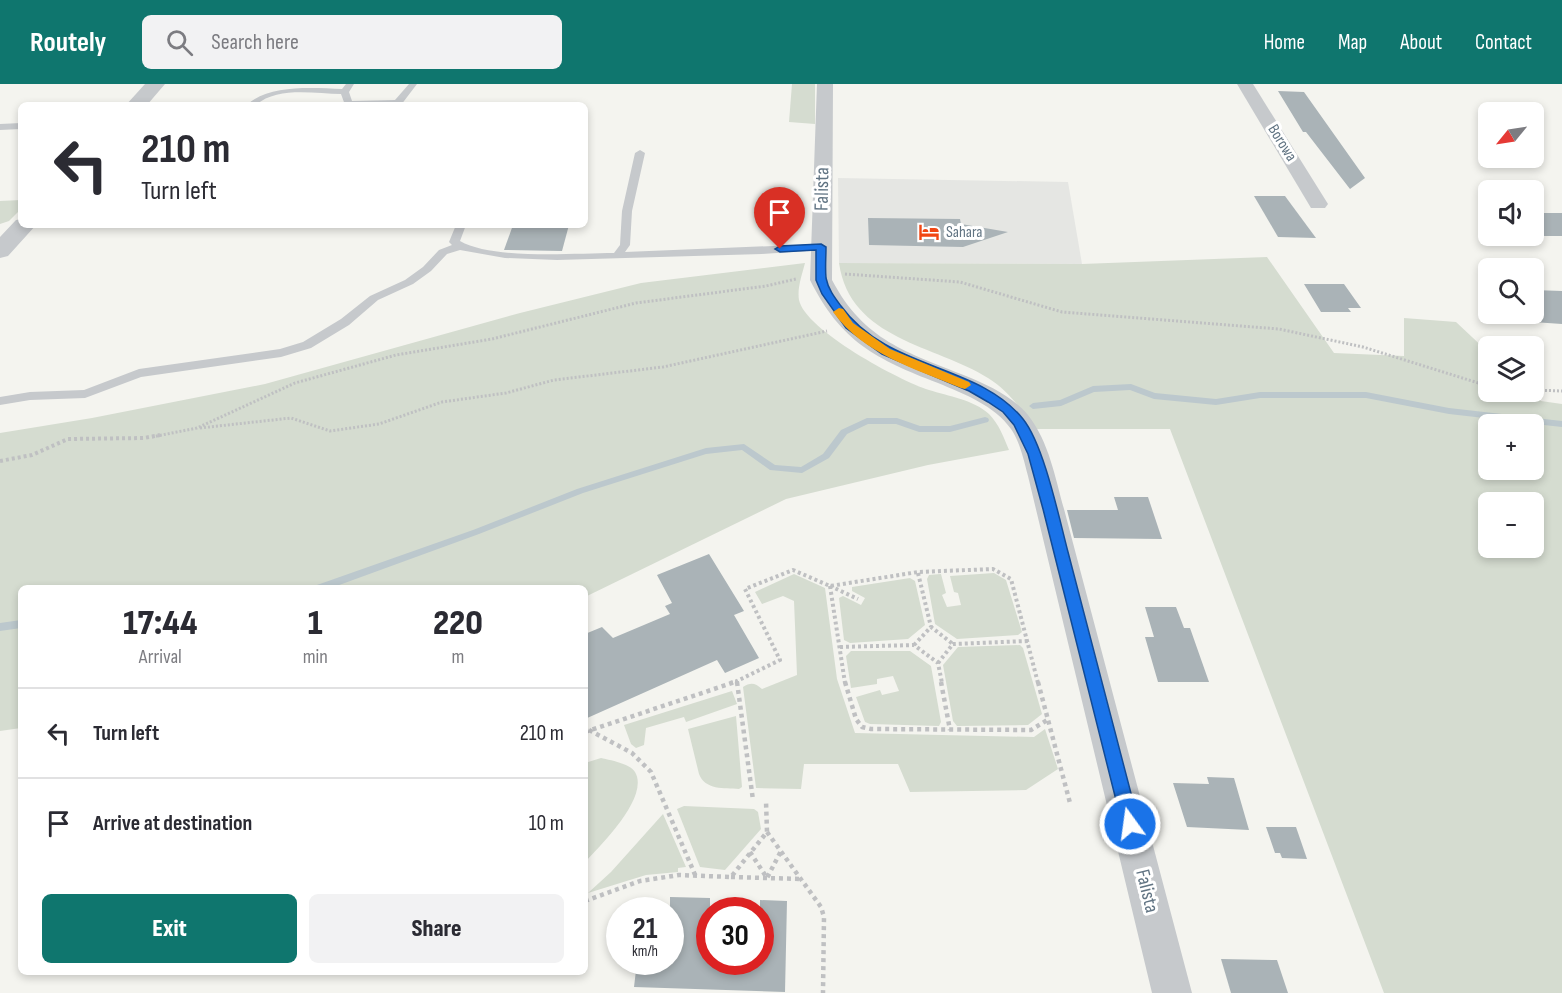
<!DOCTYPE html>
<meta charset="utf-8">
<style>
:root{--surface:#fff;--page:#f2f2f3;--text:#2b2b33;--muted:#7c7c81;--line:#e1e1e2;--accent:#0f766e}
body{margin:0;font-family:"Sofia Sans Condensed",sans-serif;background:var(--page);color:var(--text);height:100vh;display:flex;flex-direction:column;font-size:22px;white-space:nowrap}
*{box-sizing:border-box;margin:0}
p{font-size:20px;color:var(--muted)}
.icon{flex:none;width:33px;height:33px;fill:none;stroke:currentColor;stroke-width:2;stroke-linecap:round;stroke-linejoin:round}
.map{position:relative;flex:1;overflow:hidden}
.side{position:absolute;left:18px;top:501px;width:570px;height:390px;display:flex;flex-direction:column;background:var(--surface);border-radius:9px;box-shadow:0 3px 9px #0003}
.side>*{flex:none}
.hud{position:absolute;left:18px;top:18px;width:570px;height:126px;border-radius:9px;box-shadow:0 3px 9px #0003;background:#fff;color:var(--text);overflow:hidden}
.needle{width:39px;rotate:240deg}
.controls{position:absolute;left:1478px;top:18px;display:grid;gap:12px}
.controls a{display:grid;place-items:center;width:66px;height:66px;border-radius:9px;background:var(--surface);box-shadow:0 3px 9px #0003;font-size:30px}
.speed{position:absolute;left:606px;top:813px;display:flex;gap:12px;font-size:30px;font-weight:700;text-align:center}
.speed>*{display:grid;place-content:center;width:78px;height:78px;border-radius:50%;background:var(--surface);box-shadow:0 3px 9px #0003;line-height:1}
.speed small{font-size:15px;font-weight:400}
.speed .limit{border:9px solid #d22;background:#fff;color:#111}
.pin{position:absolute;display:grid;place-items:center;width:51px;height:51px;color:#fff;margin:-62px -26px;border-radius:50% 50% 50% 0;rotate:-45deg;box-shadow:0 0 6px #0007}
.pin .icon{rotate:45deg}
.me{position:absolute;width:66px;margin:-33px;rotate:346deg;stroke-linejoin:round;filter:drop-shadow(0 0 4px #0008)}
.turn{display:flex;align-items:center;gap:21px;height:126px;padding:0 24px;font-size:27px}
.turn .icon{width:78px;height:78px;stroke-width:2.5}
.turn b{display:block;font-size:42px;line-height:51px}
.eta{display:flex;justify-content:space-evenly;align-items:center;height:102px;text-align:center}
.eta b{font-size:36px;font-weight:800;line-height:42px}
.cta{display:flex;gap:12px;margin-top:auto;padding:12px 24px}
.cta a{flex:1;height:69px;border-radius:9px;background:var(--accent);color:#fff;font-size:24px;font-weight:800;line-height:69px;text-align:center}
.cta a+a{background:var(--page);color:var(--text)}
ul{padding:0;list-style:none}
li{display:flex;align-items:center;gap:18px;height:90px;padding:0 24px;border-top:2px solid var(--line)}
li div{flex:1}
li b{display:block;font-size:22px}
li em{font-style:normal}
header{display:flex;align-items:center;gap:36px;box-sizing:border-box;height:84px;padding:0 30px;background:var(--accent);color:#fff}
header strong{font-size:28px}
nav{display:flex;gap:33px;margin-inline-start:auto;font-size:21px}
.search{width:420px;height:54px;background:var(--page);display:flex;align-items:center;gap:15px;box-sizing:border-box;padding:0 21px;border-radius:9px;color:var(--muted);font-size:22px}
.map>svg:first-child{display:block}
.built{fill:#e5e6e3}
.green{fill:#d5dcd0;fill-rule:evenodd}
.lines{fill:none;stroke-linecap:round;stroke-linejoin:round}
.stream{fill:#bcc8cd;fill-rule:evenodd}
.building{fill:#aab3b7}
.path-far2{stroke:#bfc0c2;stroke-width:3;stroke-dasharray:2 2;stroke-linecap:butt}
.path-far1{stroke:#bfc0c2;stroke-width:4;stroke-dasharray:3 3;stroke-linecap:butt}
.path{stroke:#bfc0c2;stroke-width:4.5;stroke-dasharray:4 4;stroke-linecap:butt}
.service{fill:#c6c9cc;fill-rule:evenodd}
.minor{fill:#c6c9cc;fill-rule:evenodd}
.tertiary{fill:#c6c9cc;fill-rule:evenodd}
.route{fill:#1a73e8;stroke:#114b97;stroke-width:1.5}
.slow{fill:#f59e0b}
.labels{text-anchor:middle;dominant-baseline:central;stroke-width:6;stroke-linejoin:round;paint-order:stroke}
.far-street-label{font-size:16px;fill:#617483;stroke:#fff}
.far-poi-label{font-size:16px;fill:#617483;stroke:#fff;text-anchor:start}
.street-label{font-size:20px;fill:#617483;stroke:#fff}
</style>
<header>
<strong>Routely</strong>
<div class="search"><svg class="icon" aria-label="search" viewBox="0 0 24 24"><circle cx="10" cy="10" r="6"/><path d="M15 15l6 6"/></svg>Search here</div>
<nav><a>Home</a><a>Map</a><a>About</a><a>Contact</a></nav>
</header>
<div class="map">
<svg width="1562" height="909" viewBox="0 0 1562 909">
<rect width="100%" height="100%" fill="#f4f4ef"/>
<path class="built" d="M838,94L1068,98L1082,180L839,179Z"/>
<g class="green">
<path d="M792,0H815V40L789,38Z"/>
<path d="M21,116V125L9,137L0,140V117Z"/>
<path d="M1267,173L1334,269L1404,272V234L1456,238L1488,268V308H1531L1541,317L1562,320V909H1384L1170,345H1036C1021,326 1009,307 988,294C936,261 850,256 839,179L1082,180ZM1488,340H1533V386H1488ZM1488,418H1533V464H1488Z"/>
<path d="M805,179C802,191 797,204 799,216C805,246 900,297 929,306C948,312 974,316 989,330C999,340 1004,354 1009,366L928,381L786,415L585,513V504H21V644L0,647V349L92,334L265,300L520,229L641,199Z"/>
<path d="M994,489L1006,496L1022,548L1018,551L957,555L935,540L927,495L929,491L941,490L946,509L942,511L947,523L961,521L958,509L954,508L950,492Z"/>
<path d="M794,490L825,504L837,595L855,649L1034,653L1045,645L1058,685L1026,706L910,708L898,680H804L801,705L756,704L743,603C751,598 755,599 762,605L797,591L794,517L783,512L762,520L755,508Z"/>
<path d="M910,494L915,497L925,541L908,555L850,559L844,556L839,514L843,512L861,521L865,514L852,507V503Z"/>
<path d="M1020,561L1023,564L1042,630L1028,641L957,642L953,637L943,581L958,563Z"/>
<path d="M851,567H910L931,582L941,638L939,642L870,640L865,638L856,613L880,606L882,611L899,607L893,592L877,595V600L851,604L846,572Z"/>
<path d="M732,607L737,620L686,638L684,633L646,644L644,661L636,664L631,660L624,641Z"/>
<path d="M736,632L742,703L739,705C724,704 705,706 699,690L688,645Z"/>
<path d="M601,674C610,676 631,680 635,688C650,713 600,762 585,778V679Z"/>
<path d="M684,722L754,725L758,728L761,745L725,786L700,783L677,725Z"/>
<path d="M663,730L686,783L678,784V788L646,791L588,809L611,788Z"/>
</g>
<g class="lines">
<g class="stream">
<path d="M1131,300L1155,309L1216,315L1260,308H1366L1449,324L1562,337V343L1449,330L1366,314H1260L1216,321L1154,315L1130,306L1094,308L1061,322L1033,325L1029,322L1033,319L1060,316L1093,302Z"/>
<path d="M985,333L988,334L989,336L988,338L950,348H919L896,340H868L847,350L829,374L802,389L770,386L742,366L706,370L583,409L479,450L331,504H315L317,501L473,446L577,405L706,364L744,360L775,381L801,383L823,370L841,346L867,334H897L920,342H950Z"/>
<path d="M21,536V544L0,547V539Z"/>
</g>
</g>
<g class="building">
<path d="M1278,7L1304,8L1365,94L1350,105L1306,48H1303Z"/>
<path d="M1254,112H1285L1316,154L1278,153Z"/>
<rect x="1533" y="129" width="29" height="23"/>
<path d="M868,134L960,135L961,140L1008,148L963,163L869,161Z"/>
<path d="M513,141H569L562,167L504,166Z"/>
<path d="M1304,200H1344L1361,224H1348L1351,228H1321Z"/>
<path d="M1533,206L1562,207V240L1533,238Z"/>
<path d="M1114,413H1148L1162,455L1074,454L1067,426H1118Z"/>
<path d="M709,470L744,527L734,531L759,574L725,589L717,576L585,635V550L602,543L613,554L670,530L665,522L672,519L657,491Z"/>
<path d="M1145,523H1176L1184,544H1190L1209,598H1158L1145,553H1154Z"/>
<path d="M1207,693L1234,694L1249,746L1187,743L1173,699L1209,700Z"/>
<path d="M1266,743H1296L1307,775L1282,774L1280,769H1275Z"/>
<path d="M670,813L710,814V878H760V816L787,817L785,908L634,903L637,878H670Z"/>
<path d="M1221,875L1277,876L1288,909H1231Z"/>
</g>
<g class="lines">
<g class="path-far2">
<path d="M845,190L960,198L1062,228L1279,245L1363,263L1488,302"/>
<path d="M1533,306L1562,307"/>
<path d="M200,344L291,334L330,347L379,340L442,318L506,309L554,296L663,283L827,247"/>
<path d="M152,353L197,344L295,299L396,271L492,255L636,219L766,202L796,195"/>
</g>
<g class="path-far1">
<path d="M0,377L32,371L68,355L144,354L160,351"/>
<path d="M918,489L931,543"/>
<path d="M830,502L845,599"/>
<path d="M830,502L858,515"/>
<path d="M914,561L931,543L953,560"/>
<path d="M840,563L914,561L938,579L942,599"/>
<path d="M938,579L953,560L1028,557"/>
<path d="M730,599L737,597"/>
<path d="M737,599V597L780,576L745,505L793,486L830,502L918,488L993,485L1011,495L1038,599"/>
</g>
<g class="path">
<path d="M737,598L753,716"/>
<path d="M845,598L856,635L862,643L871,645L1031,646L1049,635"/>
<path d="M941,598L950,646"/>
<path d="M1038,598L1070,719"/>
<path d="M589,646L632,669L651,688L696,793"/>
<path d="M585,648L735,598"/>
<path d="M767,748L821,823L824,833L823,909"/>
<path d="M750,768L767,794L781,767"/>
<path d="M731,793L802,795"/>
<path d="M585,817L640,797L679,791L731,793L767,748L766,717"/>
</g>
<g class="service">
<path d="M346,0H354L349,8L352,17L395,16L409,0H417L401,21H345L341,10C315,10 278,2 256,21H247C269,0 312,4 342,5Z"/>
<path d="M21,39V45L0,46V40Z"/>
<path d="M640,66L645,69L632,127L630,161L625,168L821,160L826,163L821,166L762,170L557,176L505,174L460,166L447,170L431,187L413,200L378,216L349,241L311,264L281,273L141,293L85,314L30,316L0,321V313L30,308L84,306L139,285L280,265L303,258L341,235L370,212L405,196L423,183L439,166L452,161L449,158L456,141H466L460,157C493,176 574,169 614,169L620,161L622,127L635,69Z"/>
</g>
<g class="minor">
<path d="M817,0H833L832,196C864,257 907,268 966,292C988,301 1012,312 1028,331C1049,358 1055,393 1064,425L1192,909H1152L1028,392C1024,377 1020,358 1011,345C994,321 964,310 938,299C876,275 841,258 810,196Z"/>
<path d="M1237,0H1253L1328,120L1325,124H1311Z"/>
</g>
<g class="tertiary">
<path d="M145,0H165L147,21H126Z"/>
<path d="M21,135V141H36L8,172L0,174V153L16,136Z"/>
</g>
</g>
<path class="route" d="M821,160L826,163C826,173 825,184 826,194C828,205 835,214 841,222C888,287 978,279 1023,335C1044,361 1059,434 1068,468C1091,558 1115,649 1139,740L1136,746L1130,748L1124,746L1122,740L1043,425L1028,370L1014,341L1003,328L988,318L969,307L882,270L846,244L822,210L816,196V166L780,168L775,165L780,162Z"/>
<path class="slow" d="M839,224L843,225L853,239L890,265L969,298L971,301L965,305L961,304C916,285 863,270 833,228Z"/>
<defs>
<g id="hotel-bare" transform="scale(1.62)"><path d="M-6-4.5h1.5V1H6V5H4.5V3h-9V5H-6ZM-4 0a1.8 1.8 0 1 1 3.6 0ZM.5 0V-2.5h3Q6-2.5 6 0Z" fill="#f14613" stroke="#fff" stroke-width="2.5" paint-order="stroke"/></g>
</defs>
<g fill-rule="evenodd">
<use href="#hotel-bare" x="929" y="148"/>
</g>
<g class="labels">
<g class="far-street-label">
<text transform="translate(1282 59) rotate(58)">Borowa</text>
</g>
<g class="far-poi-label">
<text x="946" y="148">Sahara</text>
</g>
<g class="street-label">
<text transform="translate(822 105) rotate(-89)">Falista</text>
<text transform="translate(1147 807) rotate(76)">Falista</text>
</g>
</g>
</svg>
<div class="controls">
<a><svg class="needle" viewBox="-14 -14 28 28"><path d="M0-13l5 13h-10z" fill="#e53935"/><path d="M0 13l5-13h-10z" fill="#7c7c81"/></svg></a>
<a><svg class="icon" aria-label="sound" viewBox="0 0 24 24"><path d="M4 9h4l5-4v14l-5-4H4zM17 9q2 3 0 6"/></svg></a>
<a><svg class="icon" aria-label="search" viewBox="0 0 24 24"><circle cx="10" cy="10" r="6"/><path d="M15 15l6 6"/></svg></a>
<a><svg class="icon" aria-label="layers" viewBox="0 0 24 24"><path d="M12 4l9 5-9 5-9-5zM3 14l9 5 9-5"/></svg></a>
<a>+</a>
<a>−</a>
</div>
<div class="speed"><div>21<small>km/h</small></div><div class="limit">30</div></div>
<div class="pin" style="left:780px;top:165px;background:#d93025"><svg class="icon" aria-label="arrive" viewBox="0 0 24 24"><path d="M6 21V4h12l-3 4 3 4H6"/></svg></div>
<svg class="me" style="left:1130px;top:740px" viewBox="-20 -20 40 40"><circle r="17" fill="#1a73e8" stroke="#fff" stroke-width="3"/><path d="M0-11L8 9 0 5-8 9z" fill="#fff"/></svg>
<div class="hud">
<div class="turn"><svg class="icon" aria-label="left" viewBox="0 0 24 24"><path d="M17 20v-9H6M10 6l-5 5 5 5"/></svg><div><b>210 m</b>Turn left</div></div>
</div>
<section class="side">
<div class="eta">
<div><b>17:44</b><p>Arrival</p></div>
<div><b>1</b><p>min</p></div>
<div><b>220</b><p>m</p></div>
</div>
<ul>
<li><svg class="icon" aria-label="left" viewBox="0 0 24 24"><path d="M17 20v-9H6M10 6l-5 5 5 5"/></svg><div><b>Turn left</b></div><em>210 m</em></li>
<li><svg class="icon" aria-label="arrive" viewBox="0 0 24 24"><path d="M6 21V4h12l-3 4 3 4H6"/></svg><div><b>Arrive at destination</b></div><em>10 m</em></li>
</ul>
<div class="cta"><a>Exit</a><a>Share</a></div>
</section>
</div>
